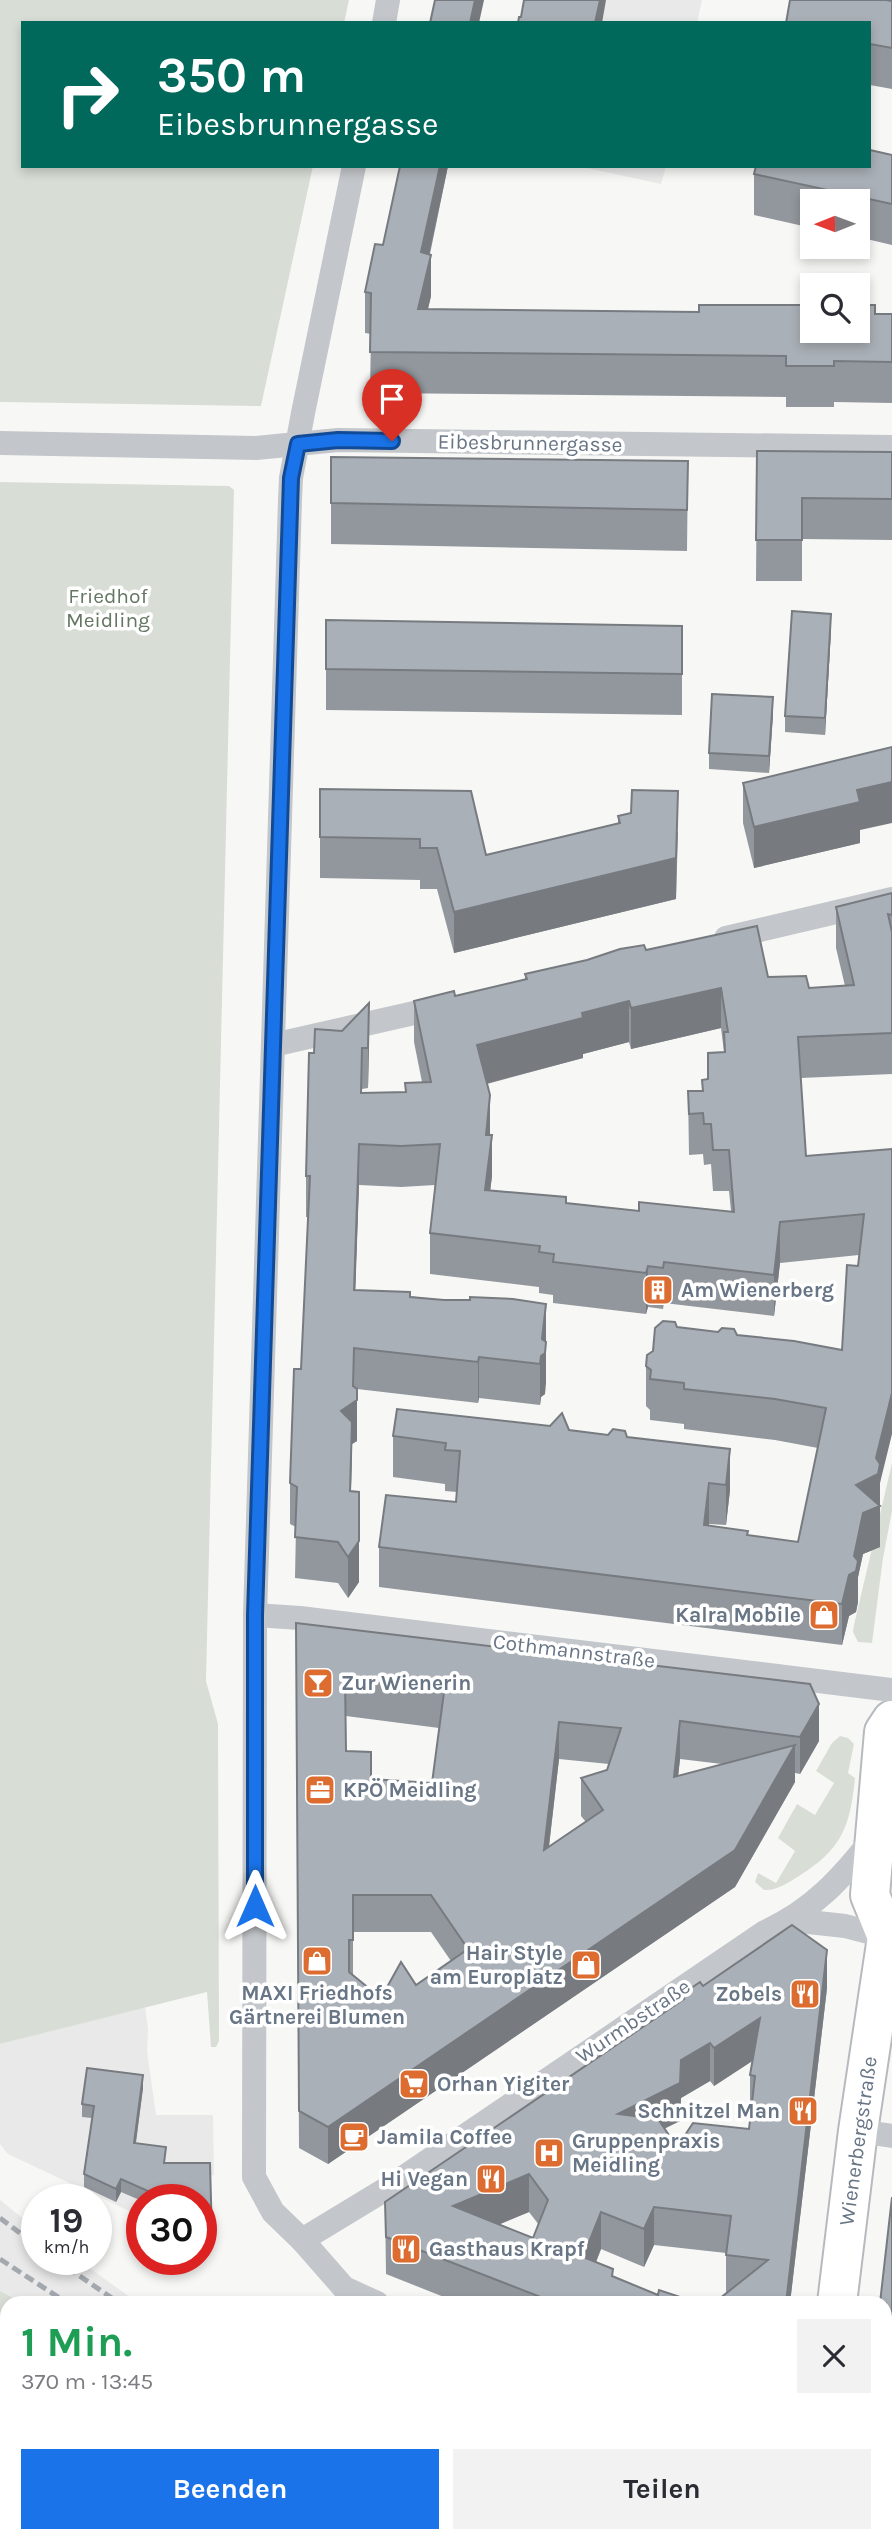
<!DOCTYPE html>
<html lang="de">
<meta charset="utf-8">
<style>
:root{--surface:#fff;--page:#f2f2f3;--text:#2b2b33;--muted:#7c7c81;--accent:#1a73e8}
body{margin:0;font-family:Karla,sans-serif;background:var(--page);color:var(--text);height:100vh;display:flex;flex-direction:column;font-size:26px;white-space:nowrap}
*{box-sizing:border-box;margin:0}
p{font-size:23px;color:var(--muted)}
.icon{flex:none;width:38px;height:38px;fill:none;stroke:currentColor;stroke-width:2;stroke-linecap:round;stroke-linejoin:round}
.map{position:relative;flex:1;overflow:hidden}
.details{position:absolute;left:0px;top:2296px;width:892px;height:247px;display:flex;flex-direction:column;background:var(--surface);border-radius:21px 21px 0 0;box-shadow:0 4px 10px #0003}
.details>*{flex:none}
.hud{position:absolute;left:21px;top:21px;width:850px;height:147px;border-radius:0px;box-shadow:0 4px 10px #0003;background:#00695c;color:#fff;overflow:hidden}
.needle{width:46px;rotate:269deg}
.controls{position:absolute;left:800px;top:189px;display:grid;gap:14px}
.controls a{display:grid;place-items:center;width:70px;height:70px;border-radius:0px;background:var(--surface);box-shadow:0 4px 10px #0003;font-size:35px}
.speed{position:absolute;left:21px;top:2184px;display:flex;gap:14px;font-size:35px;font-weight:700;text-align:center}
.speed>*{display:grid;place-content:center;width:91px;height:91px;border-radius:50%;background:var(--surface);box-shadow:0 4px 10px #0003;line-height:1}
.speed small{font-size:18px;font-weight:400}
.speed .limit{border:10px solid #d22;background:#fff;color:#111}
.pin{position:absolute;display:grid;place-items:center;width:60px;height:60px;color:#fff;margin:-72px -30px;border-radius:50% 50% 50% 0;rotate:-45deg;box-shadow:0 0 7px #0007}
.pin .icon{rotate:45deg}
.me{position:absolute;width:77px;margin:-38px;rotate:0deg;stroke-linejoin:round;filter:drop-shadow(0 0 5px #0008)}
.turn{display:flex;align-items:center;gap:24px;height:147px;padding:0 21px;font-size:32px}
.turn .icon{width:91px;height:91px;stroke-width:2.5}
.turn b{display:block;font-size:49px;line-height:60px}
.round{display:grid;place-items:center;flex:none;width:74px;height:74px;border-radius:0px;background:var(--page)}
.head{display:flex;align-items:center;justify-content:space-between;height:119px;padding:0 21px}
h1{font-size:42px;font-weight:700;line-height:52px;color:#1e9e55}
.primary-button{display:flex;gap:14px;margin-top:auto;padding:14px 21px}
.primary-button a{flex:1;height:80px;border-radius:0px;background:var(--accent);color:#fff;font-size:28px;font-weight:700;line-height:80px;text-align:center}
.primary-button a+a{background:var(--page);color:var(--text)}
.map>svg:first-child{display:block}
.built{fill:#e8e9e8}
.green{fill:#d8ded6}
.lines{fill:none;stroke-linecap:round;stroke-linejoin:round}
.primary-casing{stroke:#b6babe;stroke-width:42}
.street{stroke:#c3c6ca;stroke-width:24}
.primary{stroke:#fff;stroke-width:38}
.tram{stroke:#a4a9af;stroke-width:2}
.rail{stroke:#a4a9af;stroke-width:5;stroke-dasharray:10 5;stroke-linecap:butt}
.wall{fill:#92979d;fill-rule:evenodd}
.shaded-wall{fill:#777b80}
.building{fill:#aab0b7;stroke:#777b80;stroke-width:2;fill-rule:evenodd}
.route-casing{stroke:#114b97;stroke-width:18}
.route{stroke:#1a73e8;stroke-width:12}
.labels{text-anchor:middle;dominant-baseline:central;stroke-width:7;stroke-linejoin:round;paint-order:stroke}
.street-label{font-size:21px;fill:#687585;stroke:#fff}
.park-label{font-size:21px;fill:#647763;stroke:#fff}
.poi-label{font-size:21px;font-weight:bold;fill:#687585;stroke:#fff;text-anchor:start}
</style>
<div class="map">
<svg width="892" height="2542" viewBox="0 0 892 2542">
<rect width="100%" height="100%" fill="#f7f8f5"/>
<g class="built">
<path d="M530,0H702L697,23H526Z"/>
<path d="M578,166H666L661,184Z"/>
<path d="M145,2007L148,2029L147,2051L156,2115H213L214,2175L210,2176L209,2242L202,2246L201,2200H142V2217L8,2154L0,2144V2044Z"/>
<path d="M0,2200L37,2230V2259H77L138,2303H23L0,2291Z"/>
<path d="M892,2260V2542H886L878,2536H886V2306Z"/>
<path d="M521,2536H671L686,2542H536Z"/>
</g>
<g class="green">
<path d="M0,0H349L344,23H23V166H313L261,406L0,402Z"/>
<path d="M0,482L229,486L234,490L206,1681L218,1724L219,2041L216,2047H211L207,1992L0,2044Z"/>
<path d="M892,1463V1511L883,1558L872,1643L858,1642L853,1632L854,1625Z"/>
<path d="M840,1736L848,1738L854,1744L848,1773L855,1778C850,1827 842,1849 799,1876C788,1883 776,1891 764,1890L755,1882L758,1873L776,1883L795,1851L778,1838L797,1804L815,1815L834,1783L816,1771L832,1743Z"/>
<path d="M0,2291L23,2303H7V2329L0,2328Z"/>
<path d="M0,2427L7,2434V2536H42L40,2542H0Z"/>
</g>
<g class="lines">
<g class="primary-casing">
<g id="primary">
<path d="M887,1937L870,1895L884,1732L892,1720"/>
<path d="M837,2303L858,2131L887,1937L892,1930"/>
<path d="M799,2542L800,2536"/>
</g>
</g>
<g class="street">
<path d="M384,23L388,0"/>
<path d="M354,166L303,413L291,478L290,500L255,1615L254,2177L273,2212L302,2240L344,2288L377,2303"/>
<path d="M0,443L256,448L338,440L892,447"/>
<path d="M726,938L892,899"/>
<path d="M273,1045L445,1006"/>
<path d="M255,1615L300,1618L892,1690"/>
<path d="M790,1920L845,1926L887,1937"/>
<path d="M858,2131L892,2136"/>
<path d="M302,2240L391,2186L765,1932C813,1910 842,1878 874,1837"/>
<path d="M886,2493L892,2495"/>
</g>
<use href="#primary" class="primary"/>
<g class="tram">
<path d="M367,2536L383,2542"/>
<path d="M410,2536L427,2542"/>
</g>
<g class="rail">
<path d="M0,2218L37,2246"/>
<path d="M0,2259L67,2303"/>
<path d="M55,2259L119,2303"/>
<path d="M601,2536L617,2542"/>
<path d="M652,2536L668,2542"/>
</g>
</g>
<g class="wall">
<path d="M892,1V89L870,85V23Z"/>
<path d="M892,155V245L858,237V201H812V228L754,215V174Z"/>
<path d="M400,166H448L430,254L431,296L428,309L892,314V403L834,402V407H786V397L370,393L371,334L365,333V292L383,245Z"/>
<path d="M757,451L892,452V540L802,539V581H756Z"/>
<path d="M688,461L687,551L331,544V503Z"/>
<path d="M326,620L682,626V715L326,710Z"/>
<path d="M831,630L825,735L785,732V716Z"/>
<path d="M773,714L769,773L709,769V753Z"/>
<path d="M743,783L860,830V843L754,868L743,823Z"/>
<path d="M320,789L486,855L618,823V816L678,832L676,899L454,953L437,889H420V880L320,878Z"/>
<path d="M892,893V1074L801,1078L806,1156L892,1149L880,1483V1547L863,1554L858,1577V1602L856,1612L849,1616L842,1645L379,1587V1547L456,1502L457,1492L445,1491V1484L393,1477V1436L569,1430L730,1449V1490L726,1525L709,1524L708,1526L748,1536L798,1542L818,1448L775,1440L684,1429V1424L650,1420V1410L646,1406V1366L653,1351L677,1327L842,1350L858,1266L859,1255L780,1263L774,1316L664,1303L663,1309L648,1307L646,1314L553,1303V1295L539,1293V1287L430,1274V1233L435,1185L401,1187L359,1185L355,1290L444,1300L546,1304L545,1394L541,1397L540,1405L479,1398L478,1403L357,1389V1441L352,1444L351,1491L359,1582L348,1598L338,1583L295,1578L296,1527L290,1524V1483L301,1369L308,1217H306V1176L314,1053L369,1044L368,1088L362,1089V1093L405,1092L422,1082L414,1042V1001L455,996L525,980V974L646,950L768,977L809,988L845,986L836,948V907ZM721,1028L724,1052L708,1079L702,1080V1091H688L689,1155L703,1154L704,1165L711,1164L713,1191H729L731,1211H639L566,1203L490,1191L492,1176L487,1084L583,1058V1054L629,1042L631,1049Z"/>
<path d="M296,1623L819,1741L800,1774L795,1773V1782L735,1887L328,2164L299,2148ZM346,1716L439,1728L432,1783L371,1779L346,1751ZM559,1759L609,1764L607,1770L581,1778V1816L586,1822L549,1847ZM680,1759L722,1764L678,1776ZM353,1932H431L451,1961L416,1985L381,1998L353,1976Z"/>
<path d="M703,1986L827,1988L790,2303H714L727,2293H726V2253L654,2245L644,2267L601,2249L596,2262L613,2277L658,2295L698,2303H459L386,2274L385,2202L681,2001V1995ZM752,2061L750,2075V2113H751L749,2129L677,2147L664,2128L680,2121L681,2098L710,2081L714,2086ZM529,2212L539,2225L533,2238L499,2224Z"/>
<path d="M143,2088L136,2143L166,2163H210L212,2251L201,2246V2200H142V2201L121,2192L116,2202L84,2187V2174L92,2118L82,2117V2104Z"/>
<path d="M892,2197V2452L886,2450V2303Z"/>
</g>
<g class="shaded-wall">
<path d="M475,0H484L479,23H470Z"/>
<path d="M600,0H606L602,23H595Z"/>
<path d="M440,166H448L421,293V252Z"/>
<path d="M431,255V296L418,350V309Z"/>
<path d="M831,614V630L825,735V718Z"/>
<path d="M773,697V714L769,773V756Z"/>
<path d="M892,782V823L860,830V843L754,868V827L857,790Z"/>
<path d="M678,791L676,899L454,953V912Z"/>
<path d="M721,988V1028L631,1049V1008Z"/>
<path d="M629,1001V1042L583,1054V1058L477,1086V1045L582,1013Z"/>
<path d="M369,1003V1044L368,1088V1048Z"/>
<path d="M490,1095V1136L486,1135Z"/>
<path d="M492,1135V1176L485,1231V1190Z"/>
<path d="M359,1144V1185L354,1331V1290Z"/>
<path d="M780,1222V1263L774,1316V1275Z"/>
<path d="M648,1266V1307L646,1314V1273Z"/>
<path d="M546,1304V1383L545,1394L541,1397L540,1405V1364Z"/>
<path d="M354,1348L353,1403L357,1400V1441L352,1444L350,1532L341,1411Z"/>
<path d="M479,1357V1398L478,1403V1362Z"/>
<path d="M892,1393V1434L880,1483V1547L863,1554L858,1577V1602L856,1612L849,1616L842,1645V1604L856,1485L876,1458Z"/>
<path d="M730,1449V1490L726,1525V1485Z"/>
<path d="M709,1483V1524L704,1566V1525Z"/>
<path d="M359,1541V1582L348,1598V1557Z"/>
<path d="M819,1704V1741L800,1774V1737Z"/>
<path d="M680,1721V1759L674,1814V1777Z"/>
<path d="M559,1722V1759L544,1888V1850Z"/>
<path d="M795,1745V1782L735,1887L328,2164V2127Z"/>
<path d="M827,1950V1988L790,2303H786Z"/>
<path d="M760,2018V2056L714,2086V2048Z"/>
<path d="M710,2043V2081L681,2098L680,2121L618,2152V2114L681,2060Z"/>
<path d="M143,2075V2088L134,2155V2143Z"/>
<path d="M529,2174V2212L453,2244V2206Z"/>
<path d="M121,2179V2192L116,2202V2189Z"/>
<path d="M654,2207V2245L644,2267V2229Z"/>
<path d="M601,2212V2249L583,2295V2257Z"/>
</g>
<g class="building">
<path d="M435,0H475L470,23H430Z"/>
<path d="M524,0H600L595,23H518L519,17H521Z"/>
<path d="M790,0H886L892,1V48L870,44V23H786Z"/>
<path d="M870,150L892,155V204L754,174L756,166H870Z"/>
<path d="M400,166H440L421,252L431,255L418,309L699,312V305H812V331H858V305H875V314H892V362L834,361V366H786V356L370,352L371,293L365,292L375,244L383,245Z"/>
<path d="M757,451L892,452V499L802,498V540H756Z"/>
<path d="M331,457L688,461L687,510L331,503Z"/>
<path d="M792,611L831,614L825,718L785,716Z"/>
<path d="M326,620L682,626V674L326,669Z"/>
<path d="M712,694L773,697L769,756L709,753Z"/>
<path d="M892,747V782L857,790L860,802L754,827L743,783Z"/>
<path d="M320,789L471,791L486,855L620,823L618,816L631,813L632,790L678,791L676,858L454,912L437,848H420V839L320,837Z"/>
<path d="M892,893V915L888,914L892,932V1033L798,1037L806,1156L892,1149V1393L876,1458L880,1464L878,1474L856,1485L880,1506L863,1513L854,1556L858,1561L856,1571L849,1575L842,1604L379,1547L386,1495L456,1502L460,1451L445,1450L446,1443L393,1436L397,1409L550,1426L562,1413L569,1430L608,1435L613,1429L625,1431L627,1437L730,1449L726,1485L709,1483L704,1525L748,1531L747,1535L798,1542L826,1408L775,1399L684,1389V1383L650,1379L651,1370L646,1366L647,1355L653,1351L655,1328L663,1321L675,1322L677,1327L718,1332L722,1328L734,1329L737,1335L794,1341L842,1350L847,1265L858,1266L864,1214L780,1222L774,1275L664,1262L663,1268L648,1266L646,1273L553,1262L554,1254L539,1252L540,1246L430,1233L440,1144L401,1146L359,1144L354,1290L410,1292V1297L444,1300H470V1297L513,1299L546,1304L542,1339L546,1342L545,1353L541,1356L540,1364L479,1357L478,1362L354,1348L353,1386L357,1389V1400L341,1411L352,1422L350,1491L359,1492V1541L348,1557L338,1542L295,1537L297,1487L290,1483L294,1369H301L310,1176H306L309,1053H314L315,1029L342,1031L369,1003L368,1048H362L361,1093L406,1092L405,1083L431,1082L414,1001L454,991L455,996L527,979L525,974L587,960L620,949L644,945L646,950L757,926L768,977L806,976L809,988L854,985L836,907ZM721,988L728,1032H724L725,1052L708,1053V1079L702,1080L703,1091H688L689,1114L703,1113L704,1124H711L713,1150H729L734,1212L639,1202V1211L566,1203V1197L485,1190L492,1135H486L490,1095L477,1045L583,1018L582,1013L629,1001L631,1008Z"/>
<path d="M296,1623L810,1684L819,1704L800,1737L680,1721L674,1777L795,1745L735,1850L328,2127L299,2111ZM345,1678L444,1692L432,1783L371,1779V1752L346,1751ZM559,1722L621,1728L607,1770L581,1778L603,1810L544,1850ZM353,1895H431L468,1949L416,1985L401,1962L381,1998L349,1972V1940H353Z"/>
<path d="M792,1925L827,1950L786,2303H714L768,2260L726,2255L731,2216L654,2207L644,2229L601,2212L583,2257L613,2269L612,2276L658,2295L659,2290L698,2303H556L386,2237L385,2202L684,1999L681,1995L700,1982L703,1986ZM760,2018L750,2075L755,2076L749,2129L693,2123L677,2147L658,2119L618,2114L680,2083L681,2060L710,2043L714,2048ZM529,2174L548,2200L533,2238L453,2206Z"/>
<path d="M87,2068L143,2075L134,2143L166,2147L164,2163H210L212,2238L201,2233V2200H168L121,2179L116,2189L84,2174L94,2106L82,2104Z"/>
<path d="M892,2197V2413L886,2410V2303H880Z"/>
<path d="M46,2536H325L341,2542H44Z"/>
</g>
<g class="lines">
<g class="route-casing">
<path id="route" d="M255,1906V1615L291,478L298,444L338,440L392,441"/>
</g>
<use href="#route" class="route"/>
</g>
<defs>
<g id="building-square" transform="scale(1.575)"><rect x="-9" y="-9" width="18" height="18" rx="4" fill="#dc6c30" stroke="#fff"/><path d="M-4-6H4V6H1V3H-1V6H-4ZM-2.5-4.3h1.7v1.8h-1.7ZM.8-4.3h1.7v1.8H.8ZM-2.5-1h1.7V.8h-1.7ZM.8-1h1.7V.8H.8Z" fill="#fff"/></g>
<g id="shop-square" transform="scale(1.575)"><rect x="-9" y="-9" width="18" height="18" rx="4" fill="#dc6c30" stroke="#fff"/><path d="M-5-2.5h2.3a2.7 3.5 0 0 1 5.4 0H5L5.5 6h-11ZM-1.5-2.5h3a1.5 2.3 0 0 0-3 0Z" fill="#fff"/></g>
<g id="bar-square" transform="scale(1.575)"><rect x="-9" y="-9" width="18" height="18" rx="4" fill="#dc6c30" stroke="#fff"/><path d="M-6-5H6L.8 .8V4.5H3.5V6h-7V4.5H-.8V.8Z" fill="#fff"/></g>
<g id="office-square" transform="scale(1.575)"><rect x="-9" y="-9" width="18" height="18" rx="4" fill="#dc6c30" stroke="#fff"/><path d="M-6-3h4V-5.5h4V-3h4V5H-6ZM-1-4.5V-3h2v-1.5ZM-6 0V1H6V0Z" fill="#fff"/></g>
<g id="restaurant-square" transform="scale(1.575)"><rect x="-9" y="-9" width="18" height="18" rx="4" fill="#dc6c30" stroke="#fff"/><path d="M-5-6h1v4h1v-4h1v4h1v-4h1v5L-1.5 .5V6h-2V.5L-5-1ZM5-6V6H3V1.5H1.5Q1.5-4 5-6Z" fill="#fff"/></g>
<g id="supermarket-square" transform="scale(1.575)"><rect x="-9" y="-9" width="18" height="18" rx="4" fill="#dc6c30" stroke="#fff"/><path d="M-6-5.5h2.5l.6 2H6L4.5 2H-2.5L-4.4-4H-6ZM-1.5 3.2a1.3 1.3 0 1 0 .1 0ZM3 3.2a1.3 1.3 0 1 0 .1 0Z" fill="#fff"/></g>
<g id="cafe-square" transform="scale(1.575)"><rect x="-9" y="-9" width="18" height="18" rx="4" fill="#dc6c30" stroke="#fff"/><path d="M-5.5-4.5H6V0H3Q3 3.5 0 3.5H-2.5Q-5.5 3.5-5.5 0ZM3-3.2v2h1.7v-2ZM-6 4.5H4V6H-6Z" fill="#fff"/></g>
<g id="hospital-square" transform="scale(1.575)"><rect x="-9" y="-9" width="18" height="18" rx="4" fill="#dc6c30" stroke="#fff"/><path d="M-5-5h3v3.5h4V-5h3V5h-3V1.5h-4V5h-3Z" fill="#fff"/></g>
</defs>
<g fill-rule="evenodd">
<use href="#building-square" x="658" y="1290"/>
<use href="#shop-square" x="824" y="1615"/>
<use href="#bar-square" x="318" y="1683"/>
<use href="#office-square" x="320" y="1790"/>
<use href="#shop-square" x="317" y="1961"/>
<use href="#shop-square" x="586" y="1965"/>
<use href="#restaurant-square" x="805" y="1994"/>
<use href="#supermarket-square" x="414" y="2084"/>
<use href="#restaurant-square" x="803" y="2111"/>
<use href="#cafe-square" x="354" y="2137"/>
<use href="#hospital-square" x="549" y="2153"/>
<use href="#restaurant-square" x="491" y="2179"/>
<use href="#restaurant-square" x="406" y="2249"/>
</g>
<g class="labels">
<g class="street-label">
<text transform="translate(530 443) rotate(1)">Eibesbrunnergasse</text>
<text transform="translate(574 1651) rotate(7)">Cothmannstraße</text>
<text transform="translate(633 2021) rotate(-34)">Wurmbstraße</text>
<text transform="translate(858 2141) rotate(-82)">Wienerbergstraße</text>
</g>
<g class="park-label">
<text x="108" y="596">Friedhof<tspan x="108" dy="24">Meidling</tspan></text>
</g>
<g class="poi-label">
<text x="681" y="1290">Am Wienerberg</text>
<text x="801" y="1615" text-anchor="end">Kalra Mobile</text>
<text x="341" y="1683">Zur Wienerin</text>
<text x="343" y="1790">KPÖ Meidling</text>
<text x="563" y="1953" text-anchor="end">Hair Style<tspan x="563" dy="24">am Europlatz</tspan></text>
<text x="317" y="1993" text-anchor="middle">MAXI Friedhofs<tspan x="317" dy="24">Gärtnerei Blumen</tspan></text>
<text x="782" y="1994" text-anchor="end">Zobels</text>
<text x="437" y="2084">Orhan Yigiter</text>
<text x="780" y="2111" text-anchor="end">Schnitzel Man</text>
<text x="377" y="2137">Jamila Coffee</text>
<text x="572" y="2141">Gruppenpraxis<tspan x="572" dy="24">Meidling</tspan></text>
<text x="468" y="2179" text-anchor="end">Hi Vegan</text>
<text x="429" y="2249">Gasthaus Krapf</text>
</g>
</g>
</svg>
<div class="controls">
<a><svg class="needle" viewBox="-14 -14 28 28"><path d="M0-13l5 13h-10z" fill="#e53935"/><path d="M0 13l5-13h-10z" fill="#7c7c81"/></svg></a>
<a><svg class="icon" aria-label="search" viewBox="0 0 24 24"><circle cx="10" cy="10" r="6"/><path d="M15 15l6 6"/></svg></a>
</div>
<div class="speed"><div>19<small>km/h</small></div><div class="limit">30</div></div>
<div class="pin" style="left:392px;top:441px;background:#d93025"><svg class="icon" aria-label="arrive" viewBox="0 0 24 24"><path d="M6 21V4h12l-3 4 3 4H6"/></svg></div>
<svg class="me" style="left:255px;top:1906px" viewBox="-20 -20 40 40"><path d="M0-17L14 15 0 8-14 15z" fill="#1a73e8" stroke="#fff" stroke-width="4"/></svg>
<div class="hud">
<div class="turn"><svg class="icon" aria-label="right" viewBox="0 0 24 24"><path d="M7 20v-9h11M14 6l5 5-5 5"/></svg><div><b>350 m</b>Eibesbrunnergasse</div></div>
</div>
<section class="details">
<div class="head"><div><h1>1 Min.</h1><p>370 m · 13:45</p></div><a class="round"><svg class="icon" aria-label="close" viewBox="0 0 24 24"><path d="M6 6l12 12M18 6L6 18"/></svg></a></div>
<div class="primary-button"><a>Beenden</a><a>Teilen</a></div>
</section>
</div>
